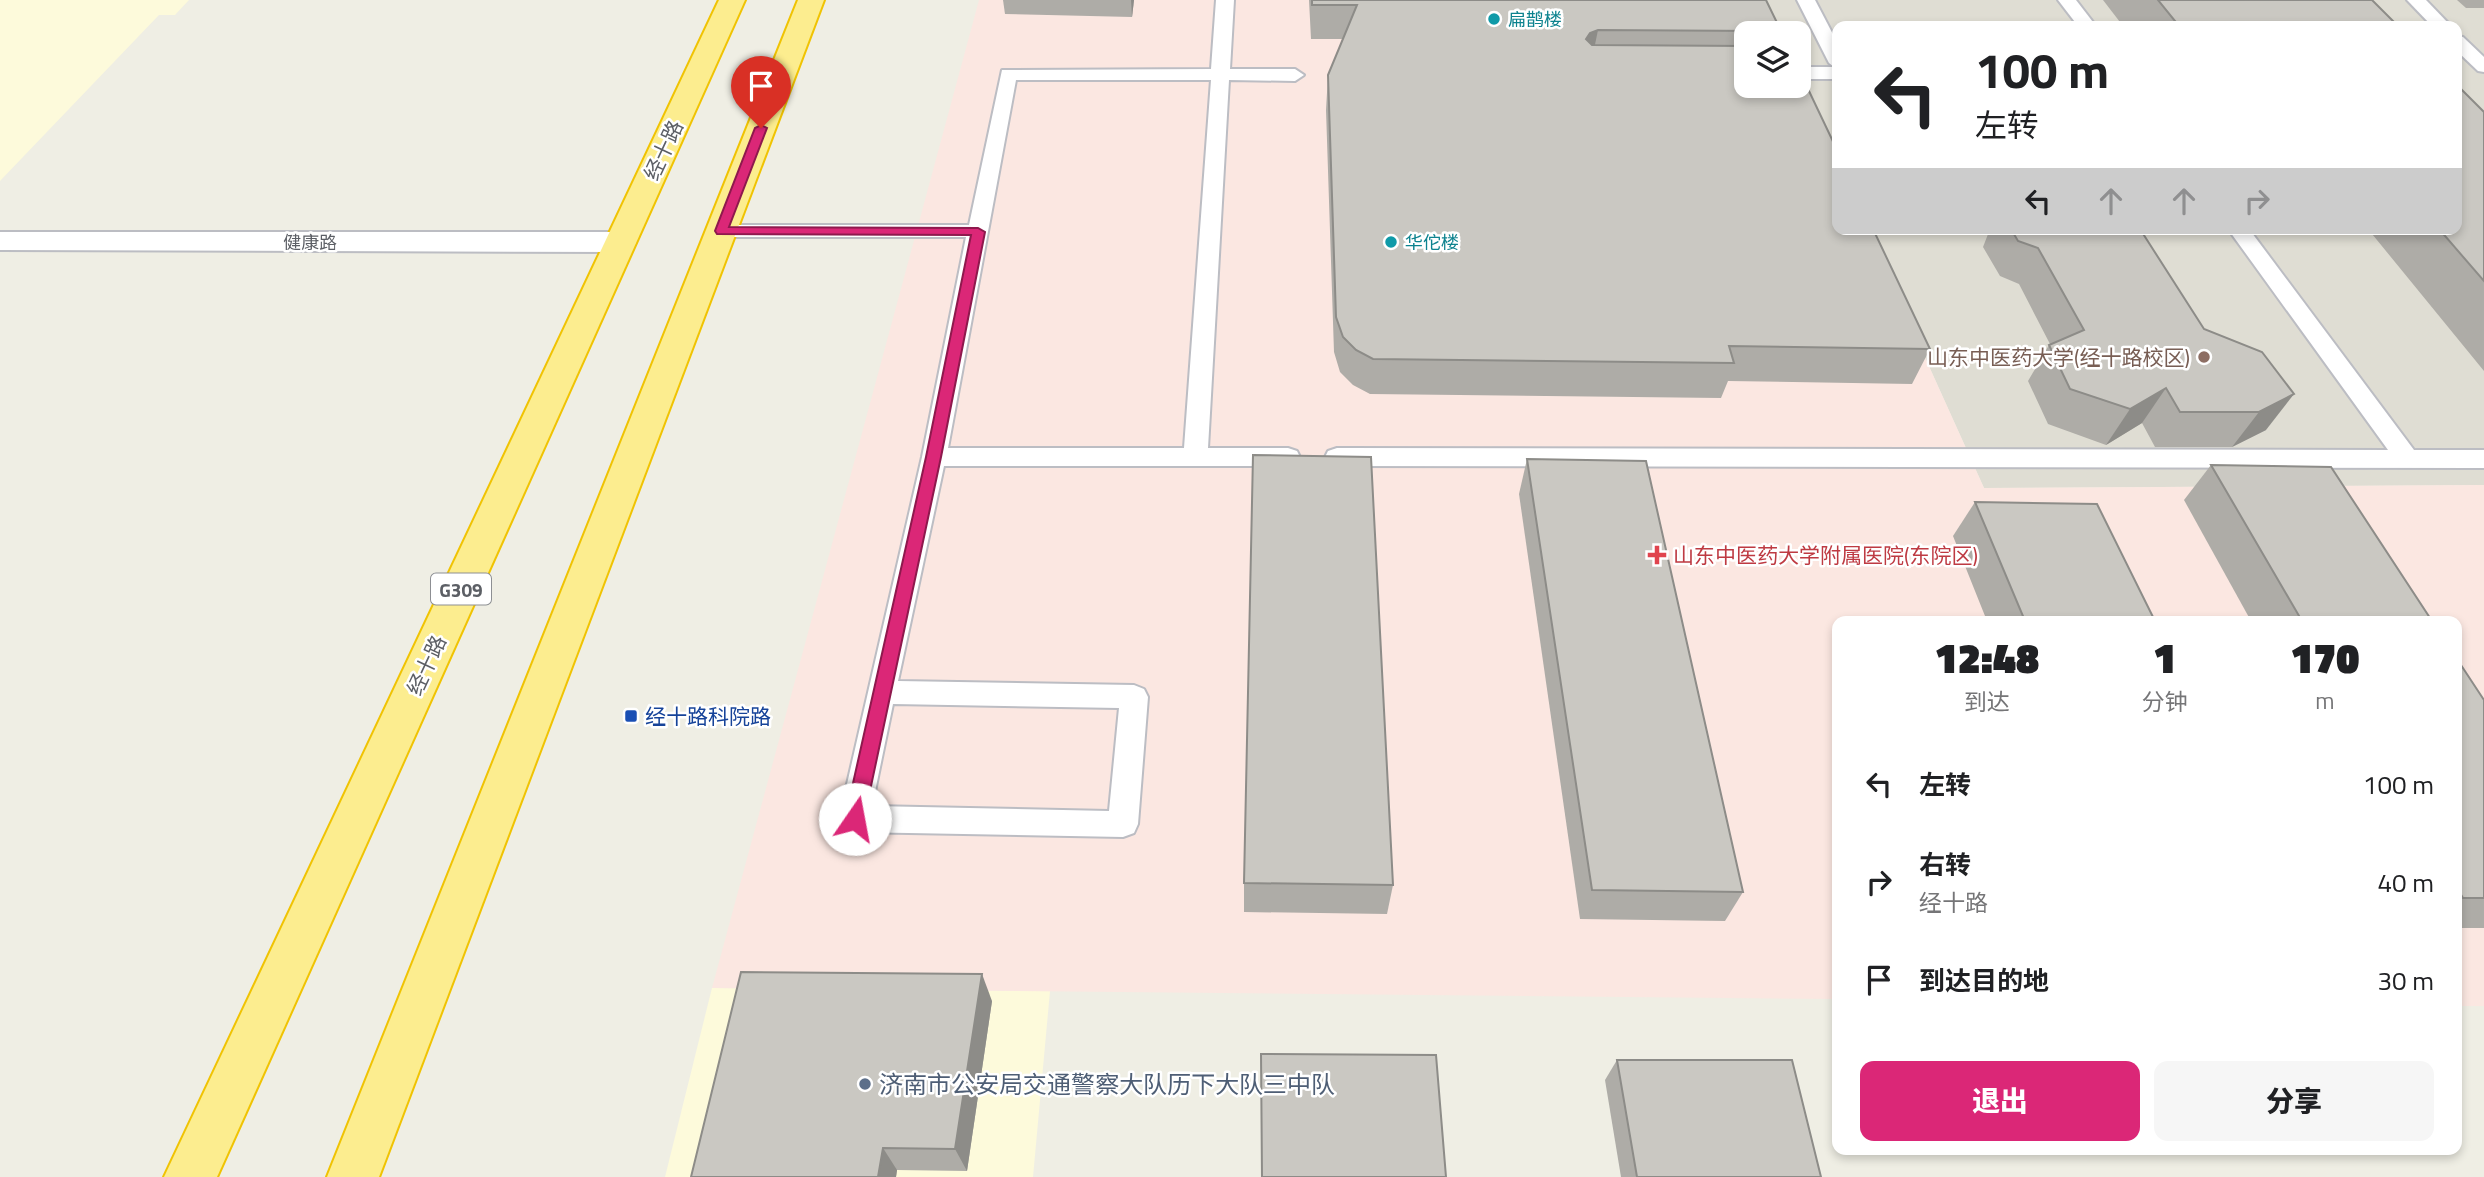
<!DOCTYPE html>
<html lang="zh">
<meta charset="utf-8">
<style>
:root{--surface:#fff;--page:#f6f6f6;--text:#202124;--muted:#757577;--accent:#db2777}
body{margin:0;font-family:"Titillium Web","Noto Sans SC",sans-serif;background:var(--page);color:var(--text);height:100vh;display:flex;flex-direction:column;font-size:26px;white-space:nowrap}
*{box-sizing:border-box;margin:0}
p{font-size:23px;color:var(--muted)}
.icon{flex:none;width:38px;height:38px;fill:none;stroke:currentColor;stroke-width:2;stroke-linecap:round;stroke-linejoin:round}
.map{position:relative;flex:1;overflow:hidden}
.drawer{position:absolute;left:1832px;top:616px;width:630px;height:539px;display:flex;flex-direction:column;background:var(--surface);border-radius:14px;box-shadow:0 4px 10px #0003}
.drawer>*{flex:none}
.top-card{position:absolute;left:1832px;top:21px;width:630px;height:214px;border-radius:14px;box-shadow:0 4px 10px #0003;background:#fff;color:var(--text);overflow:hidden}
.buttons{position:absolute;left:1734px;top:21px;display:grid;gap:14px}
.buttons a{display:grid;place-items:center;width:77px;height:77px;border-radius:14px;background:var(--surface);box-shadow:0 4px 10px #0003;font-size:35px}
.pin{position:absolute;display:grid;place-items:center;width:60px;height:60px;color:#fff;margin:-72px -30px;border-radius:50% 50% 50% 0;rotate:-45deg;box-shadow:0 0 7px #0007}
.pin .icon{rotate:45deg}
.me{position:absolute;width:77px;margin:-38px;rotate:12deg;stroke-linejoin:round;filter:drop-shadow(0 0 5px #0008)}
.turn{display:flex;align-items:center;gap:24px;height:147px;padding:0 28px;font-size:32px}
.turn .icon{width:91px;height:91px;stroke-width:2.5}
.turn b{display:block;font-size:49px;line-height:60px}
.lanes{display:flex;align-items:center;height:66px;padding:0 28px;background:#0003;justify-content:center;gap:35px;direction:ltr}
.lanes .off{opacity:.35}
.eta{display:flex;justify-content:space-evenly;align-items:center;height:119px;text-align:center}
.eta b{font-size:42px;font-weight:800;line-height:49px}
.button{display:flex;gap:14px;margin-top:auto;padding:14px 28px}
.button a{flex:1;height:80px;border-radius:14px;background:var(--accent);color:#fff;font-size:28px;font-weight:800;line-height:80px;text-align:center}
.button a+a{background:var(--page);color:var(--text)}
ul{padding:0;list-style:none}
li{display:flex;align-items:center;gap:21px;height:98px;padding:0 28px}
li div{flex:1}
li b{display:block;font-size:26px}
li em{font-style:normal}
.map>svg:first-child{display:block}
.commercial{fill:#fdfadb}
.education{fill:#dfddd3}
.medical{fill:#fbe7e1}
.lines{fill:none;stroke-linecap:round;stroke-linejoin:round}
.lane-casing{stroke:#bcbdc3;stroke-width:4}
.street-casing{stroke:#bcbdc3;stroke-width:4}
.highway-casing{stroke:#f0c303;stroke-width:4}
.lane{fill:#fff;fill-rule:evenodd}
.street{fill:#fff;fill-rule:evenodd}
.highway{fill:#fced8f;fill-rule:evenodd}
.wall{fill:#aeaca7}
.shaded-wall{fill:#8d8c88}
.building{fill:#cac8c2;stroke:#8d8c88;stroke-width:2}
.route{fill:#db2777;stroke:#8e194d;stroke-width:2}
.culture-dot{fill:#0f9aa8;stroke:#fff;stroke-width:2.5}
.education-dot{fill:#8d6e63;stroke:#fff;stroke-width:2.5}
.health-dot{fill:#e0444e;stroke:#fff;stroke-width:2.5}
.transit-dot{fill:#1a4fb4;stroke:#fff;stroke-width:2.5}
.service-dot{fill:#5c6f8a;stroke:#fff;stroke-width:2.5}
.labels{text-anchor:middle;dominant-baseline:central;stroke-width:5;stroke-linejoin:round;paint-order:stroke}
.far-culture-label{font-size:18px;fill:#0d838f;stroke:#fff;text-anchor:start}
.far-street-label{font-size:18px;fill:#5c5f65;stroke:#fff}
.shield{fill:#fff;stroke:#8d8f93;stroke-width:2}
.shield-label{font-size:19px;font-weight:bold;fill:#5c5f65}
.street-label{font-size:21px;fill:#5c5f65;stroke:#fff}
.education-label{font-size:21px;fill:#785e54;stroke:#fff;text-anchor:end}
.health-label{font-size:21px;fill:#be3a42;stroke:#fff;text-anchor:start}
.transit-label{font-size:21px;fill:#164399;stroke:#fff;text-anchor:start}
.near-service-label{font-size:24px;fill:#4e5e75;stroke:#fff;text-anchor:start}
</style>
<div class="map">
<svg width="2484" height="1177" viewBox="0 0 2484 1177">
<rect width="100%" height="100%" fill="#efeee4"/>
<g class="commercial">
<path d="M0,0H189L175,15H159L0,181Z"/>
<path d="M712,988L1050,991L1033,1177H665Z"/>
</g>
<path class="education" d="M1763,0H2484V485L1984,488L1867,229H2457V26H1838L1837,165L1799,80V33H1778Z"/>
<path class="medical" d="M979,0H1763L1778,33H1746V86H1799L1838,229H1867L1984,488L2484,485V1006H2457V621H1838L1837,999L712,988Z"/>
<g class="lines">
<g class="lane-casing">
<g id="lane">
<path d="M1216,0H1234L1230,69H1295L1304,75L1295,81L1229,80L1208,448H1288L1297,451L1300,457L1297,463L1288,466H944L898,681L1134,685L1144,689L1148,697L1138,824L1134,833L1123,837L854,832L843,828L839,819L922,457L966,237H721L714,236L711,231L714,226L721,225H969L1002,70L1211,69ZM1016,80H1211L1184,448H948ZM893,704L1119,708L1109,811L872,806Z"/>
<path d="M1797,0H1815L1838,44V79H1799V67H1834L1829,63Z"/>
<path d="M2058,0H2076L2096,26H2078Z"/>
<path d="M2407,0H2426L2451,26H2432Z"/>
<path d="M2457,36L2463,37L2484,57V72L2478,71L2457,51Z"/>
<path d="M2228,229H2249L2414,450H2484V468L1337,466L1328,463L1325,457L1328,451L1337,448L2388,450Z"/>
</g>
</g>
<g class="street-casing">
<path id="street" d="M0,232H621L632,235L636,242L632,249L621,252L0,250Z"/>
</g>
<g class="highway-casing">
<g id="highway">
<path d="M719,0H745L217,1177H164Z"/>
<path d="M798,0H824L379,1177H327Z"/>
</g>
</g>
<use href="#lane" class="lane"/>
<use href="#street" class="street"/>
<use href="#highway" class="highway"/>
</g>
<g class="wall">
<path d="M1003,0H1134L1132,17L1005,14Z"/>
<path d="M1309,0H1766L1782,33H1746V86L1930,349L1912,384L1728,381L1721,398L1370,394L1353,385L1340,372L1334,352L1326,110L1328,75L1343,39H1311Z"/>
<path d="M2103,0H2372L2398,26H2123Z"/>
<path d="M2457,0H2484V8H2466Z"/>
<path d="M2484,112V371L2368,229H2457Z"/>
<path d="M1990,229H2140L2204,329L2262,352L2266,430L2232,447H2155L2142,423L2106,445L2048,424L2028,381L2049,345L2050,344L2019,284L2000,276L1983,247Z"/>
<path d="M1527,459L1743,892L1725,921L1580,919L1519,494Z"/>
<path d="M2211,465L2432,621H2251L2184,500Z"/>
<path d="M1975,502L2155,621H1987L1953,536Z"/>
<path d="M2457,659L2484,700V928H2457Z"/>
<path d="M1244,883L1393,885L1387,914L1244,912Z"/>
<path d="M992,1001L967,1171L897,1170L896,1177H691Z"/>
<path d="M1261,1054L1446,1177H1261Z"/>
<path d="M1617,1060L1821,1177H1621L1605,1080Z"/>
</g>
<g class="shaded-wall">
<path d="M1131,0H1134L1132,17Z"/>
<path d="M1598,30L1591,64L1586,39L1590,33Z"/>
<path d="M2166,388L2142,423L2106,445L2130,409Z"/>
<path d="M2294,394L2266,430L2232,447L2259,412Z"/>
<path d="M982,974L992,1001L967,1171L955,1149Z"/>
<path d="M883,1148L897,1170L896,1177H878Z"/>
</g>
<g class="building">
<path d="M1312,0H1766L1782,33H1758V31L1598,30L1590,33L1586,39L1592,45L1746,46V86H1799V70L1838,152V229H1873L1930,349L1729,346L1734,363L1373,359L1356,350L1343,337L1336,317L1328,75L1357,5H1312Z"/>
<path d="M2158,0H2372L2398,26H2179Z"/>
<path d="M2457,85L2484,112V281L2439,229H2457Z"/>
<path d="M2011,229H2140L2204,329L2262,352L2294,394L2259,412H2180L2166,388L2130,409L2070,389L2049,345L2084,330L2038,248L2018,241Z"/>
<path d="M1253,455L1371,457L1393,885L1244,883Z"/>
<path d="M1527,459L1646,461L1743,892L1592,890Z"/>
<path d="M2211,465L2331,467L2432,621H2302Z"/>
<path d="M1975,502L2097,504L2155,621H2025Z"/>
<path d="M2457,659L2484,700V898H2463L2457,888Z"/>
<path d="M741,972L982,974L955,1149L883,1148L878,1177H691Z"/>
<path d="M1261,1054L1436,1055L1446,1177H1262Z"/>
<path d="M1617,1060H1792L1821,1177H1637Z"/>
</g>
<path class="route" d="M761,125L767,128L729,227L978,228L985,232L941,457L864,819L861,824L855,827L848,824L845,819L926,457L971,235L717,234L715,231L755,128Z"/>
<g class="culture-dot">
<circle cx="1494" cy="19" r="7"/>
<circle cx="1391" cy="242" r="7"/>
</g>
<circle class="education-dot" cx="2204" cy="357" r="7"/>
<path class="health-dot" d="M1653.5 544.5h7v7h7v7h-7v7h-7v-7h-7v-7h7z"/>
<rect class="transit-dot" x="624" y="709" width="14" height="14" rx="3.5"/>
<circle class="service-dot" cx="865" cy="1084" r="7"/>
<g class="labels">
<g class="far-culture-label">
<text x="1508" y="19">扁鹊楼</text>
<text x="1405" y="242">华佗楼</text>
</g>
<g class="far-street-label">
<text x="310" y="242">健康路</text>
</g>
<rect class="shield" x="431" y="573.5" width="60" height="31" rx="5"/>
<g class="shield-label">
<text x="461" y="589">G309</text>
</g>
<g class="street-label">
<text transform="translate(663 150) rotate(-65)">经十路</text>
<text transform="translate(426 665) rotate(-65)">经十路</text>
</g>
<g class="education-label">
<text x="2190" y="357">山东中医药大学(经十路校区)</text>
</g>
<g class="health-label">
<text x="1673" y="555">山东中医药大学附属医院(东院区)</text>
</g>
<g class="transit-label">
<text x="645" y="716">经十路科院路</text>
</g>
<g class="near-service-label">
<text x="879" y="1084">济南市公安局交通警察大队历下大队三中队</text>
</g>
</g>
</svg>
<div class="buttons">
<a><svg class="icon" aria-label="layers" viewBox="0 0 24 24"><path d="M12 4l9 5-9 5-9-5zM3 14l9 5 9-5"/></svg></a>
</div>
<div class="pin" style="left:761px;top:128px;background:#d93025"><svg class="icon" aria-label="arrive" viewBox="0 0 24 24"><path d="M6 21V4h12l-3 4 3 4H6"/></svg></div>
<svg class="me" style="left:855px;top:819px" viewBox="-20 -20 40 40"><circle r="19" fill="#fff"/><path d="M0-13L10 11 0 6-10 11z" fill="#db2777"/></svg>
<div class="top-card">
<div class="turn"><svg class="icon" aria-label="left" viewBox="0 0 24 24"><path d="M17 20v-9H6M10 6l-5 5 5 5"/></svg><div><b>100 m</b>左转</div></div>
<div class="lanes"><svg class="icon" aria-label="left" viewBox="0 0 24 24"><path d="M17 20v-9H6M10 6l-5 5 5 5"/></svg><svg class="icon off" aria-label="ahead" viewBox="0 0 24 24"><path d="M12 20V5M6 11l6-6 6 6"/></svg><svg class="icon off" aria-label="ahead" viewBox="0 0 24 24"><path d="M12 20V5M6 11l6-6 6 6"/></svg><svg class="icon off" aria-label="right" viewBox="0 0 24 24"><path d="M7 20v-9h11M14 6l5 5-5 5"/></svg></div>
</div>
<section class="drawer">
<div class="eta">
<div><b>12:48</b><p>到达</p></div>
<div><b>1</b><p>分钟</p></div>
<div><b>170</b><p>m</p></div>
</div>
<ul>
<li><svg class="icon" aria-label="left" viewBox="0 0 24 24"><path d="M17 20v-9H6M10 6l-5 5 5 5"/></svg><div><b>左转</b></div><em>100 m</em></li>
<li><svg class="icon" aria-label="right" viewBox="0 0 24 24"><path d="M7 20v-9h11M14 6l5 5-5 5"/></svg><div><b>右转</b><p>经十路</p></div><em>40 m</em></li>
<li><svg class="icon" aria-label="arrive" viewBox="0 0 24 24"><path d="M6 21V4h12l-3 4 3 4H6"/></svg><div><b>到达目的地</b></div><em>30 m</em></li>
</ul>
<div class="button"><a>退出</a><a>分享</a></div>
</section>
</div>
